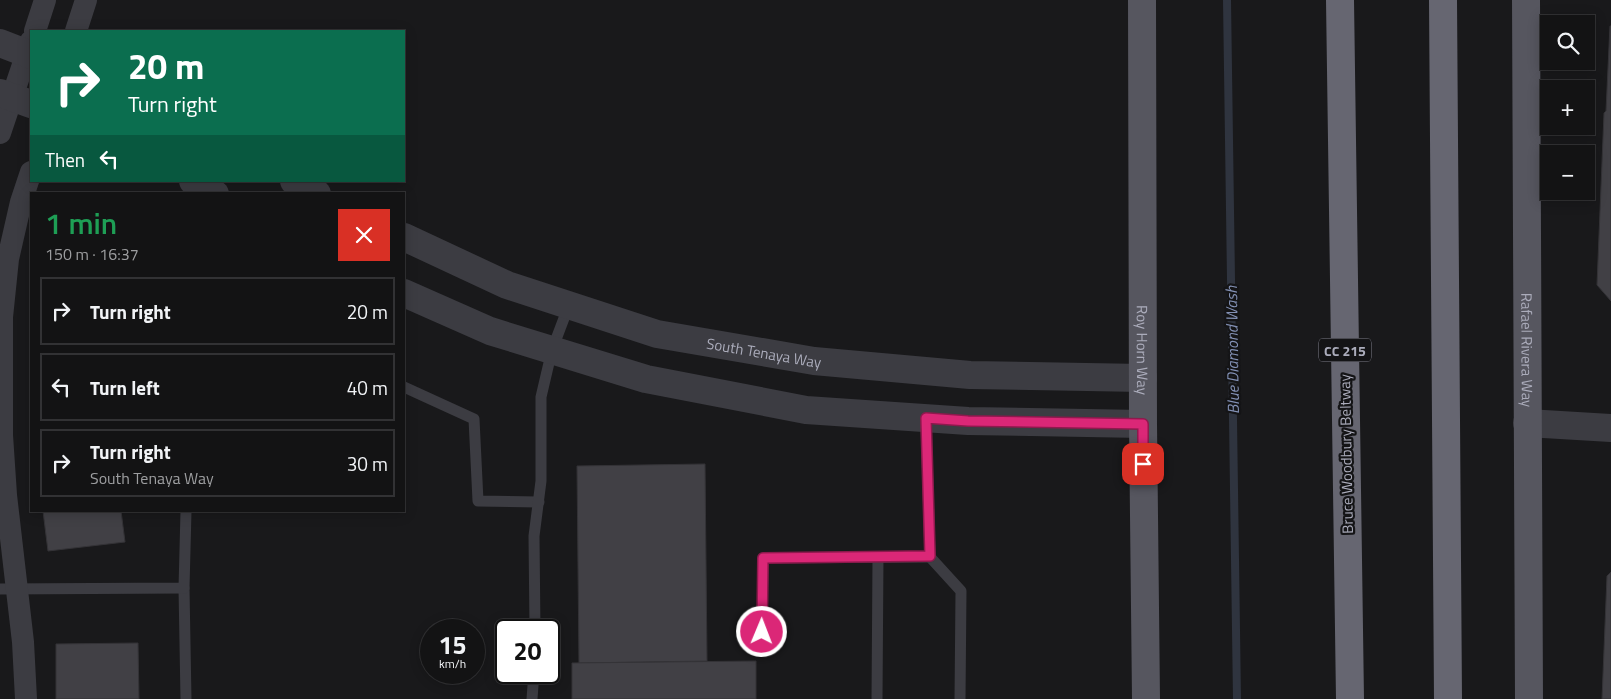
<!DOCTYPE html>
<meta charset="utf-8">
<style>
:root{--surface:#131314;--page:#202022;--text:#f1f3f6;--muted:#9d9ea0;--line:#323234}
body{margin:0;font-family:"Titillium Web",sans-serif;background:var(--page);color:var(--text);height:100vh;display:flex;flex-direction:column;font-size:19px;white-space:nowrap}
*{box-sizing:border-box;margin:0}
p{font-size:16px;color:var(--muted)}
.icon{flex:none;width:28px;height:28px;fill:none;stroke:currentColor;stroke-width:2;stroke-linecap:round;stroke-linejoin:round}
.map{position:relative;flex:1;overflow:hidden}
.sheet{position:absolute;left:30px;top:192px;width:375px;height:320px;display:flex;flex-direction:column;background:var(--surface);border-radius:0px;box-shadow:0 2px 12px #0003,0 0 0 1px var(--line)}
.sheet>*{flex:none}
.hud{position:absolute;left:30px;top:30px;width:375px;height:152px;border-radius:0px;box-shadow:0 2px 12px #0003,0 0 0 1px var(--line);background:#0b6e4f;color:#fff;overflow:hidden}
.controls{position:absolute;left:1540px;top:15px;display:grid;gap:10px}
.controls a{display:grid;place-items:center;width:55px;height:55px;border-radius:0px;background:var(--surface);box-shadow:0 2px 12px #0003,0 0 0 1px var(--line);font-size:25px}
.speed{position:absolute;left:420px;top:619px;display:flex;gap:10px;font-size:25px;font-weight:700;text-align:center}
.speed>*{display:grid;place-content:center;width:65px;height:65px;border-radius:50%;background:var(--surface);box-shadow:0 2px 12px #0003,0 0 0 1px var(--line);line-height:1}
.speed small{font-size:12px;font-weight:400}
.speed .limit{border:2px solid #111;border-radius:8px;background:#fff;color:#111}
.pin{position:absolute;display:grid;place-items:center;width:42px;height:42px;color:#fff;margin:-21px;border-radius:10px;box-shadow:0 2px 8px #0006}
.me{position:absolute;width:55px;margin:-28px;rotate:1deg;stroke-linejoin:round;filter:drop-shadow(0 0 4px #0008)}
.turn{display:flex;align-items:center;gap:18px;height:105px;padding:0 15px;font-size:22px}
.turn .icon{width:65px;height:65px;stroke-width:2.5}
.turn b{display:block;font-size:35px;line-height:42px}
.then{display:flex;align-items:center;height:48px;padding:0 15px;background:#0003;gap:10px;font-size:19px}
.round{display:grid;place-items:center;flex:none;width:52px;height:52px;border-radius:0px;background:var(--page)}
.head{display:flex;align-items:center;justify-content:space-between;height:85px;padding:0 15px}
h1{font-size:30px;font-weight:600;line-height:38px;color:#1e9e55}
ul{padding:0;list-style:none}
li{display:flex;align-items:center;gap:15px;height:68px;margin:0 10px 8px;padding:0 5px;border:2px solid var(--line);border-radius:0px}
li div{flex:1}
li b{display:block;font-size:19px}
li em{font-style:normal}
.map>svg:first-child{display:block}
.lines{fill:none;stroke-linecap:round;stroke-linejoin:round}
.stream{stroke:#2f343f;stroke-width:8}
.building{fill:#414045;stroke:#343337}
.service{stroke:#3c3c42;stroke-width:11}
.minor{stroke:#3c3c42;stroke-width:22}
.tertiary{stroke:#3c3c42;stroke-width:28}
.primary{stroke:#56565f;stroke-width:28}
.motorway{stroke:#666671;stroke-width:28}
.route-casing{stroke:#8e194d;stroke-width:12}
.route{stroke:#db2777;stroke-width:9}
.labels{text-anchor:middle;dominant-baseline:central;stroke-width:4.5;stroke-linejoin:round;paint-order:stroke}
.shield{fill:#141416;stroke:#7e7e8a;stroke-width:1}
.shield-label{font-size:14px;font-weight:bold;fill:#abacbb}
.street-label{font-size:15px;fill:#abacbb;stroke:#141416}
.water-label{font-size:16px;font-style:italic;fill:#8391b5;stroke:#141416}
</style>
<div class="map">
<svg width="1611" height="699" viewBox="0 0 1611 699">
<rect width="100%" height="100%" fill="#19191b"/>
<g class="lines">
<path class="stream" d="M1227,0L1237,699"/>
</g>
<g class="building">
<path d="M1610,26H1611V301L1597,285L1604,113L1606,111Z"/>
<path d="M705,464L707,661L579,663L577,466Z"/>
<path d="M43,511H121L125,542L48,551Z"/>
<path d="M1611,572V699H1602L1607,576Z"/>
<path d="M138,643L139,699H56V644Z"/>
<path d="M756,661V699H572V663Z"/>
</g>
<g class="lines">
<g class="service">
<path d="M404,387L474,419L478,501L539,502"/>
<path d="M926,418L930,557L961,591L960,699"/>
<path d="M184,588L186,699"/>
<path d="M0,589L184,588L186,511"/>
<path d="M535,630L534,536L541,481V397L552,350L569,305"/>
<path d="M762,632L763,558L930,557"/>
<path d="M532,699L534,672"/>
<path d="M877,699L878,557"/>
</g>
<g class="minor">
<path d="M35,31L45,0"/>
<path d="M76,31L86,0"/>
<path d="M0,133L31,41"/>
<path d="M26,699L23,642L6,495L2,435V317L8,259L21,202L31,172"/>
</g>
<g class="tertiary">
<path d="M0,43L31,55"/>
<path d="M0,93L31,104"/>
<path d="M193,181L215,194"/>
<path d="M294,181L317,194"/>
<path id="s1" d="M404,237L507,285L657,334L814,361L970,375L1143,378"/>
<path d="M404,293L490,331L646,379L806,410L968,421L1143,424"/>
<path d="M1527,423L1611,428"/>
</g>
<g class="primary">
<path id="s2" d="M1142,0L1143,424L1146,699"/>
<path id="s3" d="M1526,0L1529,699"/>
</g>
<g class="motorway">
<path d="M1340,0L1350,699"/>
<path d="M1443,0L1448,699"/>
</g>
</g>
<g class="lines">
<g class="route-casing">
<path id="route" d="M762,632L763,558L930,556L926,418L968,421L1143,424V464"/>
</g>
<use href="#route" class="route"/>
</g>
<g class="labels">
<rect class="shield" x="1319" y="338.5" width="52" height="23" rx="4"/>
<g class="shield-label">
<text x="1345" y="350">CC 215</text>
</g>
<g class="street-label">
<text stroke="none"><textPath href="#s2" startOffset="350">Roy Horn Way</textPath></text>
<text stroke="none"><textPath href="#s3" startOffset="350">Rafael Rivera Way</textPath></text>
<text stroke="none"><textPath href="#s1" startOffset="380">South Tenaya Way</textPath></text>
<text transform="translate(1346 454) rotate(-91)">Bruce Woodbury Beltway</text>
</g>
<g class="water-label">
<text transform="translate(1232 350) rotate(-91)">Blue Diamond Wash</text>
</g>
</g>
</svg>
<div class="controls">
<a><svg class="icon" aria-label="search" viewBox="0 0 24 24"><circle cx="10" cy="10" r="6"/><path d="M15 15l6 6"/></svg></a>
<a>+</a>
<a>−</a>
</div>
<div class="speed"><div>15<small>km/h</small></div><div class="limit">20</div></div>
<div class="pin" style="left:1143px;top:464px;background:#d93025"><svg class="icon" aria-label="arrive" viewBox="0 0 24 24"><path d="M6 21V4h12l-3 4 3 4H6"/></svg></div>
<svg class="me" style="left:762px;top:632px" viewBox="-20 -20 40 40"><circle r="17" fill="#db2777" stroke="#fff" stroke-width="3"/><path d="M0-11L8 9 0 5-8 9z" fill="#fff"/></svg>
<div class="hud">
<div class="turn"><svg class="icon" aria-label="right" viewBox="0 0 24 24"><path d="M7 20v-9h11M14 6l5 5-5 5"/></svg><div><b>20 m</b>Turn right</div></div>
<div class="then">Then<svg class="icon" aria-label="left" viewBox="0 0 24 24"><path d="M17 20v-9H6M10 6l-5 5 5 5"/></svg></div>
</div>
<section class="sheet">
<div class="head"><div><h1>1 min</h1><p>150 m · 16:37</p></div><a class="round" style="background:#d93025;color:#fff"><svg class="icon" aria-label="close" viewBox="0 0 24 24"><path d="M6 6l12 12M18 6L6 18"/></svg></a></div>
<ul>
<li><svg class="icon" aria-label="right" viewBox="0 0 24 24"><path d="M7 20v-9h11M14 6l5 5-5 5"/></svg><div><b>Turn right</b></div><em>20 m</em></li>
<li><svg class="icon" aria-label="left" viewBox="0 0 24 24"><path d="M17 20v-9H6M10 6l-5 5 5 5"/></svg><div><b>Turn left</b></div><em>40 m</em></li>
<li><svg class="icon" aria-label="right" viewBox="0 0 24 24"><path d="M7 20v-9h11M14 6l5 5-5 5"/></svg><div><b>Turn right</b><p>South Tenaya Way</p></div><em>30 m</em></li>
</ul>
</section>
</div>
